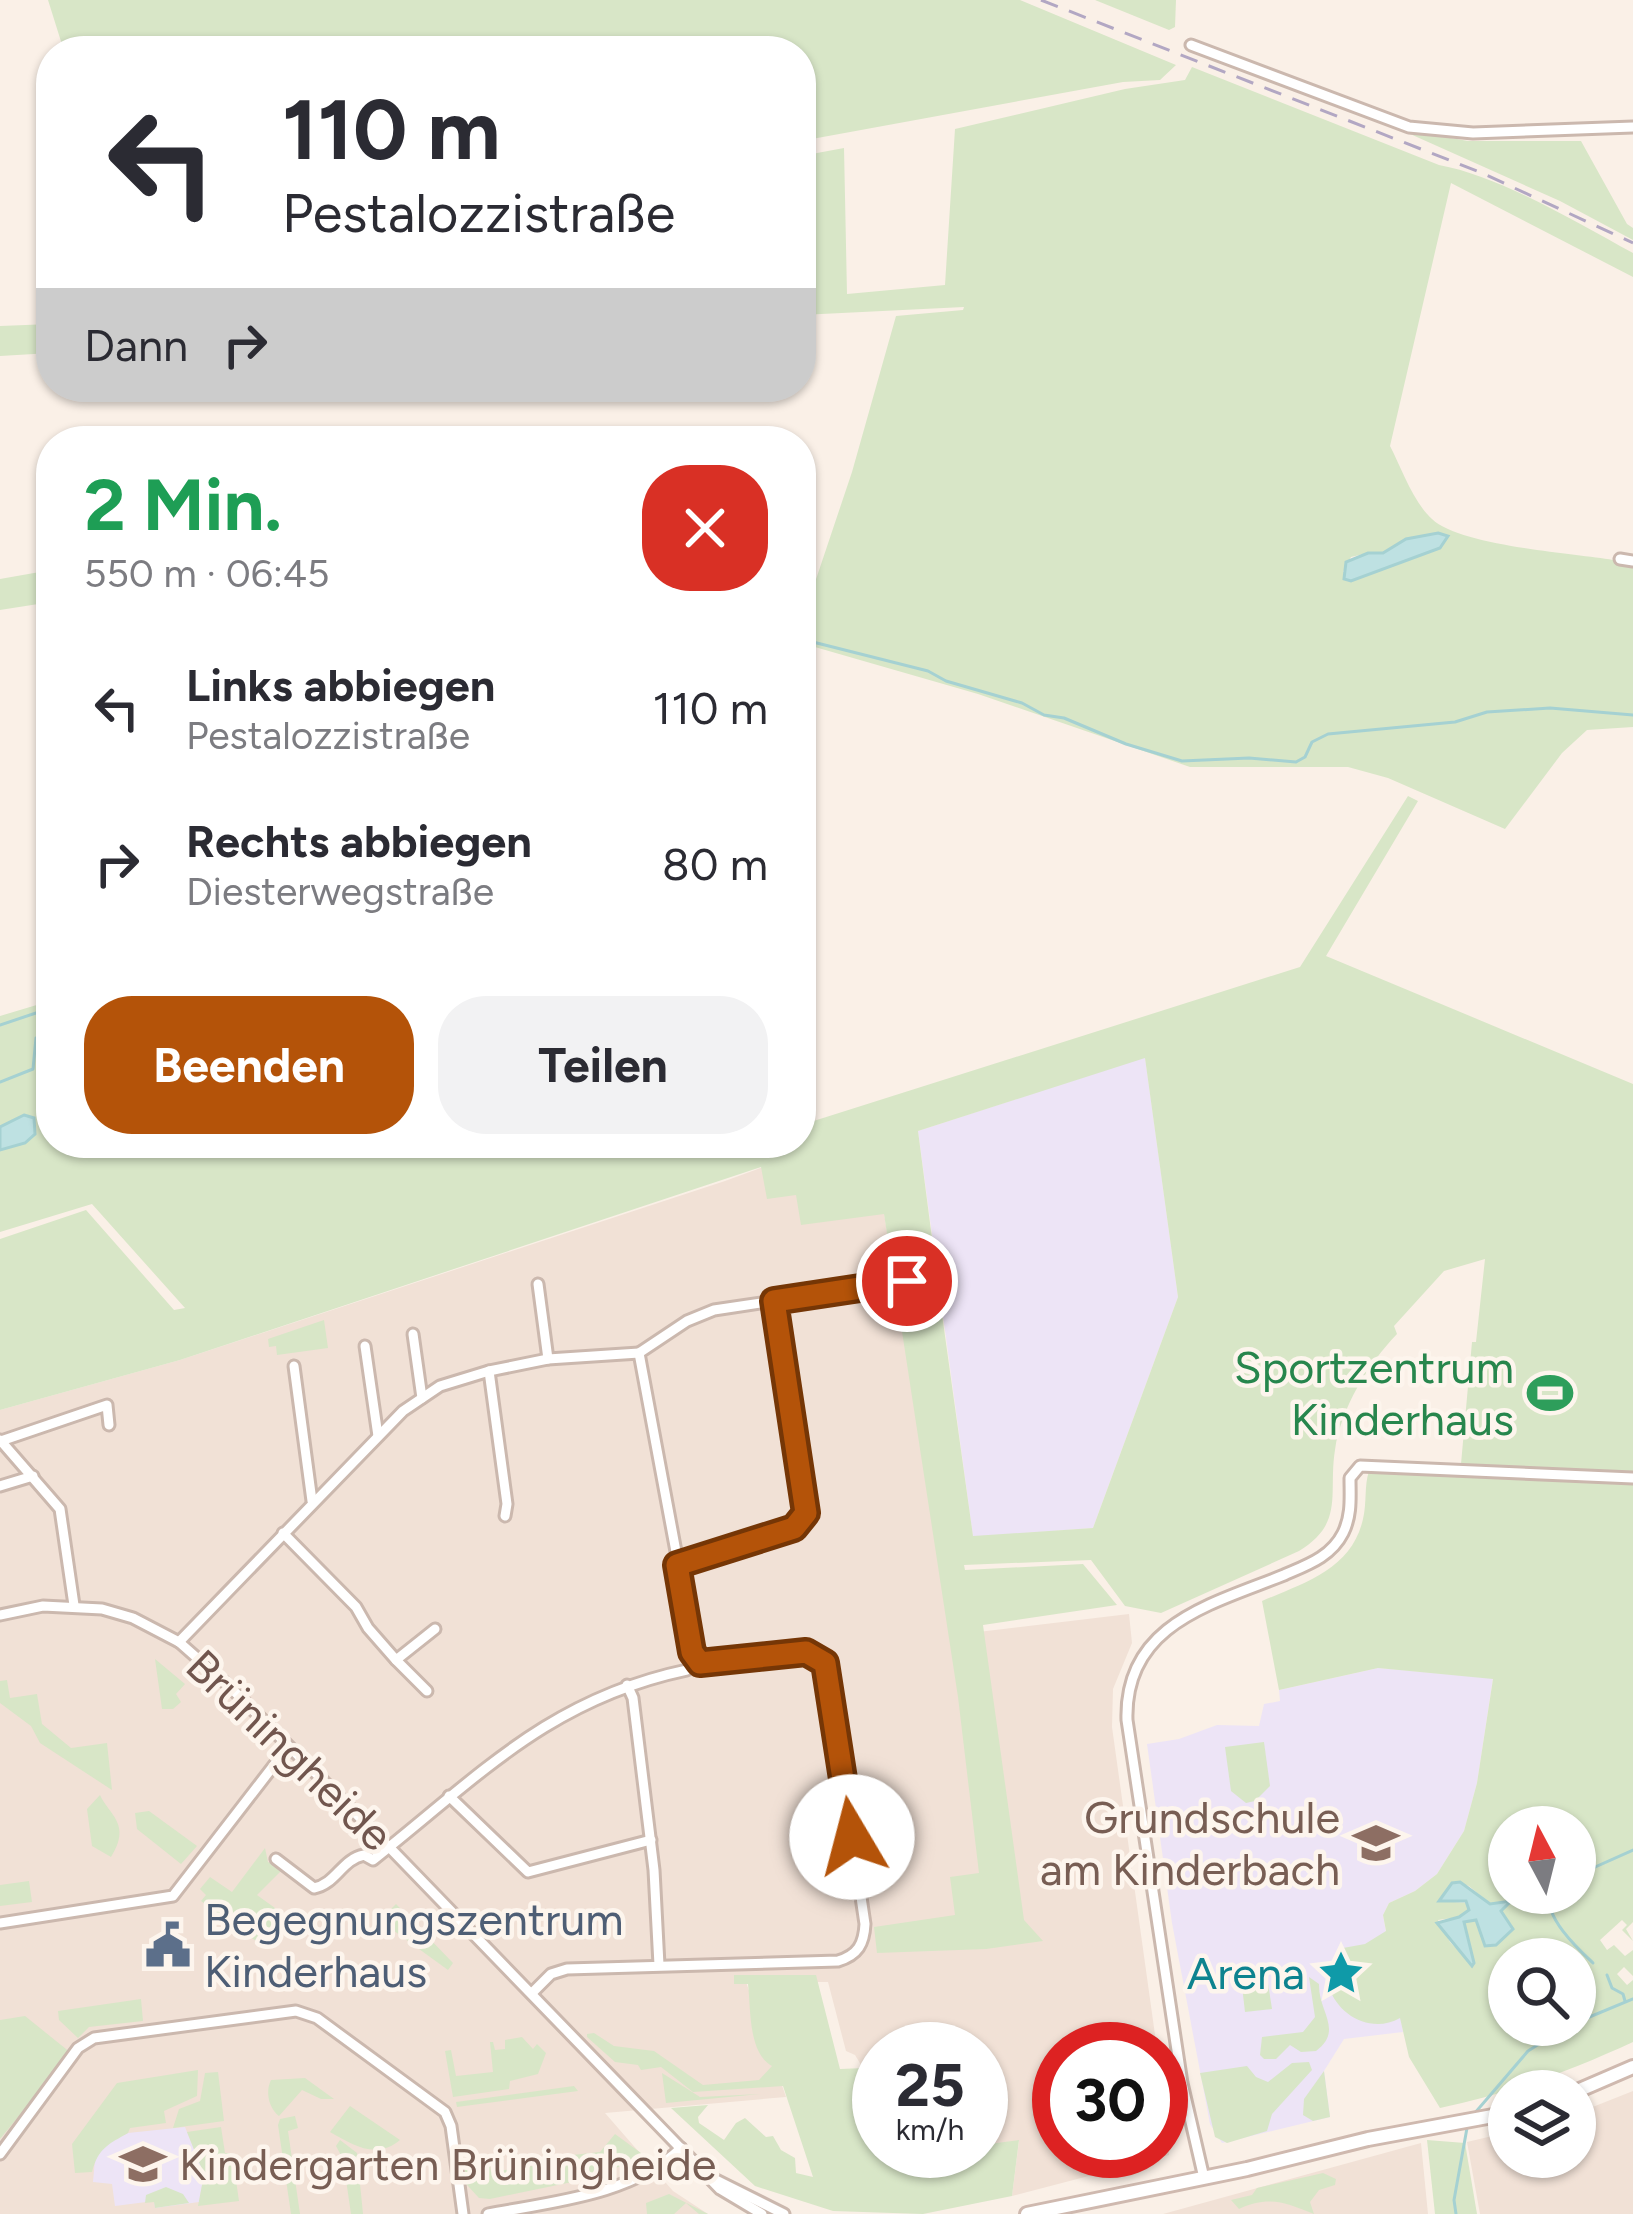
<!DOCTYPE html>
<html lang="de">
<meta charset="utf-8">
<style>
:root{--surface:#fff;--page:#f2f2f3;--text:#2b2b33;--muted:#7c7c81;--accent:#b45309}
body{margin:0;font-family:Figtree,sans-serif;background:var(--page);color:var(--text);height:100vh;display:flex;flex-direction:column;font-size:45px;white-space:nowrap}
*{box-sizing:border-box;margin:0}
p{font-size:39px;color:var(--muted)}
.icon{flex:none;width:66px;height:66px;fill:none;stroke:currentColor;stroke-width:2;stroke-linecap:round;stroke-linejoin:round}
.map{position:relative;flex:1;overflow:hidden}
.side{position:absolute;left:36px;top:426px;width:780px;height:732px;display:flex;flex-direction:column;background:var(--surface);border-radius:48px;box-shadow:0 3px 9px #0004}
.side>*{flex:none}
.hud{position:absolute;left:36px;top:36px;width:780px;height:366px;border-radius:48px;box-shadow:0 3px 9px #0004;background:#fff;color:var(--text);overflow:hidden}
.needle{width:78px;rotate:353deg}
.tools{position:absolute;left:1488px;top:1806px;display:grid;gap:24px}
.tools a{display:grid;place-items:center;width:108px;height:108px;border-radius:50%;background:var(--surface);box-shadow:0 3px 9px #0004;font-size:60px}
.speed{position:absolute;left:852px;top:2022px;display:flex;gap:24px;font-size:60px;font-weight:700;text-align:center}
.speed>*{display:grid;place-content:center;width:156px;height:156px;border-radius:50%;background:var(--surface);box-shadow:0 3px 9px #0004;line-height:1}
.speed small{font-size:30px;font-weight:400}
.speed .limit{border:18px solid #d22;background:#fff;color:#111}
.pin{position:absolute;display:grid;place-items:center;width:102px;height:102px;color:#fff;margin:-51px;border:6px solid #fff;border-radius:50%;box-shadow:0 3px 12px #0007}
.me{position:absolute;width:132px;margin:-66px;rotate:352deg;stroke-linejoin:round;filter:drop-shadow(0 0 9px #0008)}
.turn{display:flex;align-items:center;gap:42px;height:252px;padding:0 48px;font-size:54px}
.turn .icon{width:156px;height:156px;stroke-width:2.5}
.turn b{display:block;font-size:84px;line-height:102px}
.then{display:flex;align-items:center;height:114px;padding:0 48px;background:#0003;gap:24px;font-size:45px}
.round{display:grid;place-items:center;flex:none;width:126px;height:126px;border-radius:48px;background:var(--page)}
.headline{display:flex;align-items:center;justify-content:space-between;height:204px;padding:0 48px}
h1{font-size:72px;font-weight:700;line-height:90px;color:#1e9e55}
.cta{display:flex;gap:24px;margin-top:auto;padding:24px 48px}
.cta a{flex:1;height:138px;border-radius:48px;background:var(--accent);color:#fff;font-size:48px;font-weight:700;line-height:138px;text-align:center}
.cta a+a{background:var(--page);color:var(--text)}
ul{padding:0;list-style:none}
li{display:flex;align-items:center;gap:36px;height:156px;padding:0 48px}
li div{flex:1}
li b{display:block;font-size:45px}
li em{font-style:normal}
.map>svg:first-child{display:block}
.residential{fill:#f1e1d6}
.education{fill:#ede4f6}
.green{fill:#d8e6c7;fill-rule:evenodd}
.water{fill:#bee1e2;stroke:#a5d1d2;stroke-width:3}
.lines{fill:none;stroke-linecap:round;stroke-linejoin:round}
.stream{stroke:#a5d1d2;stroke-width:3}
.street-casing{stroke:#cbb8ae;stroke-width:15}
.secondary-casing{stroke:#cfb9af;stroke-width:18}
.street{stroke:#fff;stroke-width:9}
.secondary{stroke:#fff;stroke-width:12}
.rail{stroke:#b2a7c3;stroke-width:3;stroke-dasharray:18 12;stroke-linecap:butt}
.route-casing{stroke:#753606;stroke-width:30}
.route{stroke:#b45309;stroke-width:21}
.labels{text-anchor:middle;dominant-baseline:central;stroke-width:9;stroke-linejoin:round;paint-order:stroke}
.leisure-label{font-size:45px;fill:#27864d;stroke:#fdf5ed;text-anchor:end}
.street-label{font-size:45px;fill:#71564e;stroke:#fdf5ed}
.education-label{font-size:45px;fill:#785e54;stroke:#fdf5ed;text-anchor:end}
.service-label{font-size:45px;fill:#4e5e75;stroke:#fdf5ed;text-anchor:start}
.culture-label{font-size:45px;fill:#0d838f;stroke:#fdf5ed;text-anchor:end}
</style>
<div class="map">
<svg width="1633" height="2214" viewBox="0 0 1633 2214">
<rect width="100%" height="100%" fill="#faf0e7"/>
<g class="residential">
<path d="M870,1128L953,1635L1129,1614L1132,1643L1113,1689L1112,1727L1157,2049H1059V2151H1161V2081L1169,2155L1012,2196L1019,2141L981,2145V2049H879V2131L872,2083L855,2055L846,2051L828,1982H746L786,2097L605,2113L673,2191L708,2214H0V1410L180,1360L725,1181Z"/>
<path d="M1633,2091V2214H1480L1467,2142L1509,2132V2157H1575V2114Z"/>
<path d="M1421,2143L1428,2214H1163Z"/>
</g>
<g class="education">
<path d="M1145,1057L1178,1297L1093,1528L973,1537L918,1131Z"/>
<path d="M1378,1668L1493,1678L1477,1783L1464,1831L1437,1874L1415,1891L1389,1903L1383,1915L1403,2032L1344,2039L1324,2071L1330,2117L1222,2143L1210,2124L1172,1923L1147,1744L1179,1739L1217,1725L1259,1726L1264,1704L1280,1701L1279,1690Z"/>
<path d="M185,2127L201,2166L203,2180L199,2202L155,2208L154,2201L115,2206L112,2184L93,2182L95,2159L107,2143L128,2133Z"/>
</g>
<g class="green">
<path d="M48,0H1020L1176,65L1160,80L1123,82L801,141V51H64Z"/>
<path d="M1095,0H1176L1175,27L1169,30Z"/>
<path d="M1192,67L1439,165C1500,176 1578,223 1633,253V277L1451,183L1390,446C1402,469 1413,502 1432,519C1460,546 1572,553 1613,560L1633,557V727L1587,730L1562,753L1505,829L1388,778L1348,767H1190L978,694L801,643V624L852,472L896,316L963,310L964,307L801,315V156L844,148L847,294L945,285L955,129L1125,89L1185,80ZM1368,553L1424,554L1384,568L1343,572L1351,557Z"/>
<path d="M1399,129L1468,141H1581L1627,224L1633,228V240L1560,201Z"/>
<path d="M51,324V353L0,356V326Z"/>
<path d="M51,570V602L0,610V579Z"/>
<path d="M1408,796L1418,801L1326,956L1633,1084V1922L1626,1929L1633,1941L1622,1930L1627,1925L1622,1920L1600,1940L1607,1950L1614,1945L1625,1956L1633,1950V1976L1624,1967L1617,1974L1627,1985L1633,1980V2042C1570,2071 1508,2094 1440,2108L1409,2057L1400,2018C1372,2034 1338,2016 1329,1987L1350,1984L1355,1978V1966L1337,1954L1343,1948L1365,1944L1386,1931L1383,1915L1389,1903L1415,1891L1437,1874L1464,1831L1477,1783L1493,1679L1378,1668L1279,1690L1262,1601C1304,1583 1352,1569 1363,1519C1367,1503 1364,1486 1369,1471L1460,1475L1472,1342H1476L1485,1259L1444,1271L1394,1326L1397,1334C1368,1364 1341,1408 1335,1450C1328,1494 1345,1523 1299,1551L1161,1613L1125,1606L1091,1560L964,1565L965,1570L1083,1564L1117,1605L983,1625L1024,1920L1043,1941L986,1949L877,1953L874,1927L955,1915L950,1877L979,1873L958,1697L884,1214L801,1225L796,1195L767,1199L761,1167L180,1360L0,1410V1239L86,1210L174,1310L185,1308L92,1204L0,1232V1016L50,1001L51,997V1143H724L726,1148L743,1143H801V1125L1300,967ZM1145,1058L1178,1297L1093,1528L973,1536L938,1286L923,1288L922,1270L936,1269L918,1131ZM1509,1827H1575V1893H1509ZM1454,1882L1469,1886L1490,1904L1510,1901L1501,1911L1503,1919L1512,1925L1489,1947L1476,1920L1464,1922L1473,1966L1450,1942L1438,1920L1459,1917L1469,1910L1468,1903L1439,1901ZM1509,1959H1575V2025H1509Z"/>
<path d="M324,1320L328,1348L277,1355L276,1346L269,1347L268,1339Z"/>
<path d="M155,1659L185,1684L176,1694L181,1702L173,1709H162Z"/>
<path d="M7,1680L10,1698L37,1694L42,1724L71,1748L107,1743L112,1790L40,1743L31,1726L0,1703V1681Z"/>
<path d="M1264,1742L1270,1786L1255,1801L1246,1803L1231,1791L1225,1747Z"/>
<path d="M100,1795C109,1815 132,1824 111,1857L92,1846L87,1809Z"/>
<path d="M149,1811L197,1846L181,1864L137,1829L135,1813Z"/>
<path d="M265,1848L268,1862L283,1869L257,1895L275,1908L281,1937L256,1941L201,1901L206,1895L200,1889L210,1877L232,1892Z"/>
<path d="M29,1881L32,1902L0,1906V1885Z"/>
<path d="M396,1904L453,1963L448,1970L386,1925L392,1917L387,1913Z"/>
<path d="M734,1975H816L840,2069L864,2068L871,2085L882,2157L981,2151V2145L1019,2140L1012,2196L923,2214L833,2211L755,2186L671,2108L708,2105L698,2117L699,2123L724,2140L736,2123L745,2118L766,2137L773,2136L781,2150L795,2158L796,2173L813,2177L783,2086L693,2092L661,2067L641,2070L638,2065L615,2062L587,2037V2034L594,2033L614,2046L654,2051L703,2085L759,2080L772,2066C748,2053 751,2009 748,1984H734Z"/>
<path d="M1309,1977L1319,1984C1318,2012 1344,2030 1316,2051L1301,2052L1290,2045L1276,2059H1264L1260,2055L1262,2037L1303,2032L1315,2017Z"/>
<path d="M1268,1983L1272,2009L1245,2012L1242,1986Z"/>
<path d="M141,1999L143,2021L89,2027L78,2038L59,2020L58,2011Z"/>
<path d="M25,2016L71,2053L0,2139V2020Z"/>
<path d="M522,2037L533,2049L537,2044L546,2053L538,2074L510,2081L509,2089L453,2097L445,2051L451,2050L456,2076L493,2072L490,2042H493L495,2050L505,2049V2040Z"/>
<path d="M1309,2062L1312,2070L1272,2114L1267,2131L1227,2143L1215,2137L1200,2073L1247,2066L1256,2077L1268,2082L1292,2063Z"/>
<path d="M198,2070L197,2096L164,2111L166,2123L130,2128L128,2133C109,2144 98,2148 92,2172L75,2173L72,2144L117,2083Z"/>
<path d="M1324,2071L1330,2117L1313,2121L1303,2115L1304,2099Z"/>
<path d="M218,2072L224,2121L173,2128L179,2109L200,2101L205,2073Z"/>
<path d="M662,2073L700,2097L760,2094L666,2103Z"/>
<path d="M305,2078L334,2099H321L302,2090L279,2116C269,2108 265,2092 271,2080Z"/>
<path d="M574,2086L578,2091L457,2107L456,2102Z"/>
<path d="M350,2106L400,2140C376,2160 353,2145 330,2132Z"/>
<path d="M295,2116L298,2128L288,2131L300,2214H291L278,2125L280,2119Z"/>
<path d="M221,2127L225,2153H232L239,2201L198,2206L203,2180L201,2167L187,2132Z"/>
<path d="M615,2134L641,2153L639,2160L577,2181L490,2199L479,2198L467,2185L464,2164L489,2161L491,2172L546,2164L545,2158L600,2152Z"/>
<path d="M340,2140L357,2153L363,2214H351L343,2159L336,2146Z"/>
<path d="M1427,2140L1465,2143L1477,2214H1435Z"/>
<path d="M1323,2173L1336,2179L1335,2185L1319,2190L1310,2202L1314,2214C1286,2203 1269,2195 1239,2209L1231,2200L1252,2195L1257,2188Z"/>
<path d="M166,2187L183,2194L189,2203L155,2208L154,2202L145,2203L146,2195Z"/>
<path d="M669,2194L708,2214H699L686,2203L674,2214H647L646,2203Z"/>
</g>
<g class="water">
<path d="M1438,533L1448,536L1440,548L1351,581L1344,579L1346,562L1368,553H1383L1406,539Z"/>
<path d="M24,1115L34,1118L35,1134L25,1143L0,1150V1127Z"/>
<path d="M1460,1882L1490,1904L1511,1901L1501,1911L1513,1929L1496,1945L1485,1946L1476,1920L1464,1922L1474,1963L1472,1966L1437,1923L1459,1917L1469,1910L1466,1901H1439L1452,1883Z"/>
</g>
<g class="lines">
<g class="stream">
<path d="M801,639L928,671L946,681L1022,703L1044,715L1064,718L1126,744L1182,761L1249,758L1296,762L1305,757L1312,742L1328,734L1455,722L1487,712L1550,708L1633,715"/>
<path d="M0,1025L51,1008"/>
<path d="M0,1082L33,1069L36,1038"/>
<path d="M1575,1876L1633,1850"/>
<path d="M1549,1893C1545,1918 1576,1947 1593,1963"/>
<path d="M1510,1901L1544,1898"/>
<path d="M1607,1975L1612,1988L1623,1994L1625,2001"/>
<path d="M1575,2023L1633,1999"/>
<path d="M1474,2114L1528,2051L1569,2025"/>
<path d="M1456,2214L1454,2200L1467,2128"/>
</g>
<g class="street-casing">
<g id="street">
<path d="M1191,45L1409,127L1473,133L1633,127"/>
<path d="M1620,559L1633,561"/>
<path d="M538,1284L548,1359"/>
<path d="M413,1334L422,1398"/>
<path d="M365,1346L378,1436"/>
<path d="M294,1366L312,1501"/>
<path d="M489,1371L507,1504L505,1516"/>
<path d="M0,1440L60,1509L74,1605"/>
<path d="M1,1441L107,1405L109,1425"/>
<path d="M0,1486L33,1476"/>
<path d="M283,1533L356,1607L368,1628L396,1660L435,1629"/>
<path d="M677,1566L794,1528L806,1513L774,1301"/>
<path d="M0,1615L43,1606L102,1609L133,1618L179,1642L230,1687L391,1849L720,2189L762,2214"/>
<path d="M179,1642L403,1411L440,1386L489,1371L548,1359L639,1353"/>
<path d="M396,1660L427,1691"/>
<path d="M627,1685L633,1698L654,1870L659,1965"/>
<path d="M449,1796L528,1872L651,1840"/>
<path d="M276,1859L314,1888C336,1884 342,1859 364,1855L373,1860C478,1777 549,1699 687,1670"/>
<path d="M0,1923L173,1896L288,1747"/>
<path d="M532,1993L551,1974L567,1969L838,1961C858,1955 864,1944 865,1924L827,1668L819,1656L805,1652L706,1665L696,1659L639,1353L687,1321L714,1310L907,1281"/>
<path d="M0,2154L78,2048L94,2038L296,2011L317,2018L445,2112L451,2126L463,2214"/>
<path d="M1204,2178L1182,2083L1127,1720C1124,1624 1212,1604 1284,1575C1307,1565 1331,1557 1343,1533C1352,1515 1350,1497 1350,1478L1360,1466L1633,1478"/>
<path d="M714,2179L784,2214"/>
<path d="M488,2214C551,2202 633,2195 681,2148"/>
</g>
</g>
<g class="secondary-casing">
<g id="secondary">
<path d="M1575,2092L1633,2067"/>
<path d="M1027,2214L1247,2169L1368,2139L1509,2113"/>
</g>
</g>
<use href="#street" class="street"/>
<use href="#secondary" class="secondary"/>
<path class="rail" d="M1041,0L1482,173L1633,243"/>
</g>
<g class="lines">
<g class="route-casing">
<path id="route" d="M852,1837L825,1663L806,1652L700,1663L692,1652L677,1565L794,1528L806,1513L774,1301L907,1281"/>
</g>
<use href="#route" class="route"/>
</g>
<defs>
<g id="stadium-bare" transform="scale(3.6)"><path d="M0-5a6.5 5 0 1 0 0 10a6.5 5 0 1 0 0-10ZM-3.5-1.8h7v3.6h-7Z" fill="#2e9e5b" stroke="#fdf5ed" stroke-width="2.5" paint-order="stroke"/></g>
<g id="school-bare" transform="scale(3.6)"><path d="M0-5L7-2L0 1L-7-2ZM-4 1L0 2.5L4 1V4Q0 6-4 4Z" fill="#8d6e63" stroke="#fdf5ed" stroke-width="2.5" paint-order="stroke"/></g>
<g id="civic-bare" transform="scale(3.6)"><path d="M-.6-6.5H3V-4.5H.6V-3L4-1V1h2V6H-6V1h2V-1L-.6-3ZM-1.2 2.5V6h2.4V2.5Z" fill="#5c6f8a" stroke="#fdf5ed" stroke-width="2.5" paint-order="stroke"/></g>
<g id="sight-bare" transform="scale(3.6)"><path d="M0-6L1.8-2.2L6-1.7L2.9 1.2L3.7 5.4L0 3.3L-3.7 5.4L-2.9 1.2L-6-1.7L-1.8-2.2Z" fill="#0f9aa8" stroke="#fdf5ed" stroke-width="2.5" paint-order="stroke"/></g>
</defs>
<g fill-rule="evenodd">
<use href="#stadium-bare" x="1550" y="1393"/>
<use href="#school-bare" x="1376" y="1843"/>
<use href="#civic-bare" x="168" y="1945"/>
<use href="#sight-bare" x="1341" y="1973"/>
<use href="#school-bare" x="143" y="2164"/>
</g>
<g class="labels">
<g class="leisure-label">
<text x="1514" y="1367">Sportzentrum<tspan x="1514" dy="52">Kinderhaus</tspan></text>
</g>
<g class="street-label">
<text transform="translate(290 1750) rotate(44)">Brüningheide</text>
</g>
<g class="education-label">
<text x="1340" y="1817">Grundschule<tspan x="1340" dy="52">am Kinderbach</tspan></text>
<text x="179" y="2164" text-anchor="start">Kindergarten Brüningheide</text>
</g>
<g class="service-label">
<text x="204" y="1919">Begegnungszentrum<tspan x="204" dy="52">Kinderhaus</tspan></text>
</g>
<g class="culture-label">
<text x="1305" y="1973">Arena</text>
</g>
</g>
</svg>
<div class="tools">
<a><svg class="needle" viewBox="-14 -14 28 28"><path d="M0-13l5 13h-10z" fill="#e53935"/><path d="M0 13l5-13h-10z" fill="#7c7c81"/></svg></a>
<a><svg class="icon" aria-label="search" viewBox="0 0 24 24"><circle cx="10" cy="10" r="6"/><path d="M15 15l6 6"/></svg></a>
<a><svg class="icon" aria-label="layers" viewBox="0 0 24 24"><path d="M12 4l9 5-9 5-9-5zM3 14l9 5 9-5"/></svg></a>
</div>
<div class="speed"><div>25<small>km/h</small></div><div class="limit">30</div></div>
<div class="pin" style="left:907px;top:1281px;background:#d93025"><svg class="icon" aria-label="arrive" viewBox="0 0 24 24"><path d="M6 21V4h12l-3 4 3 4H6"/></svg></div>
<svg class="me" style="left:852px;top:1837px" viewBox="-20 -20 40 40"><circle r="19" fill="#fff"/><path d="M0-13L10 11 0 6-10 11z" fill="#b45309"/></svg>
<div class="hud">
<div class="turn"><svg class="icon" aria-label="left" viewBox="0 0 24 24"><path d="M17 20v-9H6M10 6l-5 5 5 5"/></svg><div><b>110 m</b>Pestalozzistraße</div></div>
<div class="then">Dann<svg class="icon" aria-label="right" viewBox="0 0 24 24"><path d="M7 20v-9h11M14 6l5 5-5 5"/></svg></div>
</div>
<section class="side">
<div class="headline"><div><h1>2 Min.</h1><p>550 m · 06:45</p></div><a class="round" style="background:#d93025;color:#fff"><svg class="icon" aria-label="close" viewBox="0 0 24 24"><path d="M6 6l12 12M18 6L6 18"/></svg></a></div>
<ul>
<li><svg class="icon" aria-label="left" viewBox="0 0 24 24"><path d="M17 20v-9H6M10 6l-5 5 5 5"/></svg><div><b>Links abbiegen</b><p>Pestalozzistraße</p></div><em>110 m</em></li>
<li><svg class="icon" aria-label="right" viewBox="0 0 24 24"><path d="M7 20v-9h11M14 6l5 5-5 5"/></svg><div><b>Rechts abbiegen</b><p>Diesterwegstraße</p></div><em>80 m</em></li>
</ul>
<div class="cta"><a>Beenden</a><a>Teilen</a></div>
</section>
</div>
